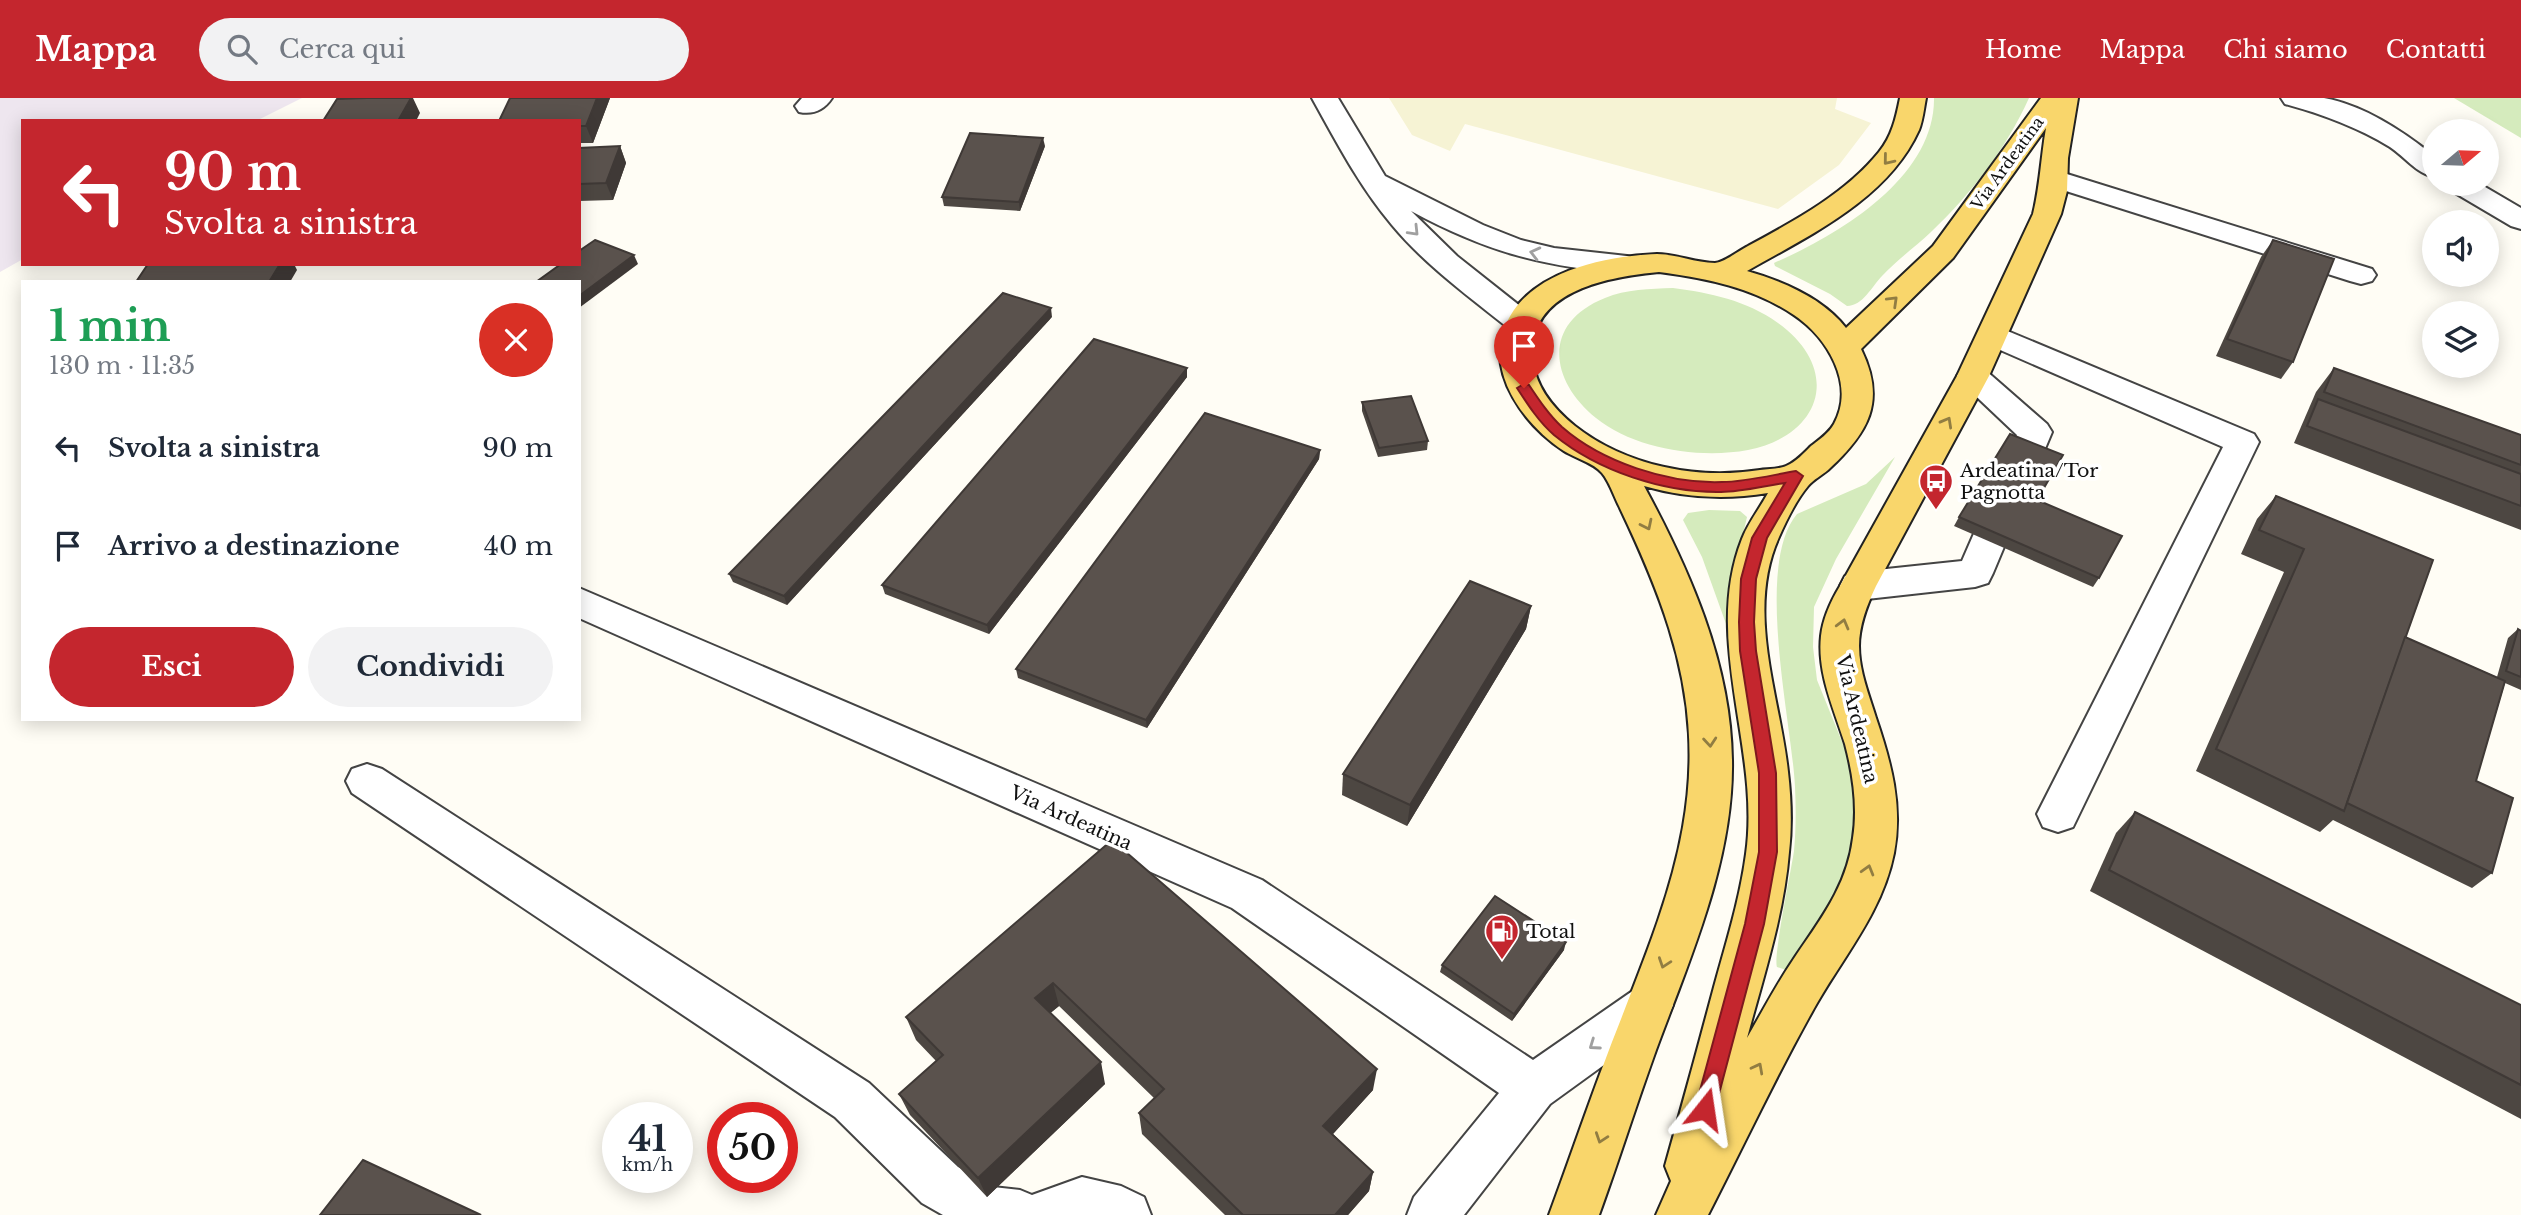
<!DOCTYPE html>
<html lang="it">
<meta charset="utf-8">
<style>
:root{--surface:#fff;--page:#f2f2f3;--text:#1f2937;--muted:#747a83;--accent:#c4262e}
body{margin:0;font-family:"Libre Baskerville",serif;background:var(--page);color:var(--text);height:100vh;display:flex;flex-direction:column;font-size:26px;white-space:nowrap}
*{box-sizing:border-box;margin:0}
p{font-size:23px;color:var(--muted)}
.icon{flex:none;width:38px;height:38px;fill:none;stroke:currentColor;stroke-width:2;stroke-linecap:round;stroke-linejoin:round}
.map{position:relative;flex:1;overflow:hidden}
.side{position:absolute;left:21px;top:182px;width:560px;height:441px;display:flex;flex-direction:column;background:var(--surface);border-radius:0px;box-shadow:0 4px 18px #0003}
.side>*{flex:none}
.guide{position:absolute;left:21px;top:21px;width:560px;height:147px;border-radius:0px;box-shadow:0 4px 18px #0003;background:#c4262e;color:#fff;overflow:hidden}
.needle{width:46px;rotate:71deg}
.controls{position:absolute;left:2422px;top:21px;display:grid;gap:14px}
.controls a{display:grid;place-items:center;width:77px;height:77px;border-radius:50%;background:var(--surface);box-shadow:0 4px 18px #0003;font-size:35px}
.speed{position:absolute;left:602px;top:1004px;display:flex;gap:14px;font-size:35px;font-weight:700;text-align:center}
.speed>*{display:grid;place-content:center;width:91px;height:91px;border-radius:50%;background:var(--surface);box-shadow:0 4px 18px #0003;line-height:1}
.speed small{font-size:18px;font-weight:400}
.speed .limit{border:10px solid #d22;background:#fff;color:#111}
.pin{position:absolute;display:grid;place-items:center;width:60px;height:60px;color:#fff;margin:-72px -30px;border-radius:50% 50% 50% 0;rotate:-45deg;box-shadow:0 0 7px #0007}
.pin .icon{rotate:45deg}
.me{position:absolute;width:77px;margin:-38px;rotate:15deg;stroke-linejoin:round;filter:drop-shadow(0 0 5px #0008)}
.turn{display:flex;align-items:center;gap:24px;height:147px;padding:0 28px;font-size:32px}
.turn .icon{width:91px;height:91px;stroke-width:2.5}
.turn b{display:block;font-size:49px;line-height:60px}
.round{display:grid;place-items:center;flex:none;width:74px;height:74px;border-radius:37px;background:var(--page)}
.headline{display:flex;align-items:center;justify-content:space-between;height:119px;padding:0 28px}
h1{font-size:42px;font-weight:800;line-height:52px;color:#1e9e55}
.cta{display:flex;gap:14px;margin-top:auto;padding:14px 28px}
.cta a{flex:1;height:80px;border-radius:42px;background:var(--accent);color:#fff;font-size:28px;font-weight:800;line-height:80px;text-align:center}
.cta a+a{background:var(--page);color:var(--text)}
ul{padding:0;list-style:none}
li{display:flex;align-items:center;gap:21px;height:98px;padding:0 28px}
li div{flex:1}
li b{display:block;font-size:26px}
li em{font-style:normal}
header{display:flex;align-items:center;gap:42px;box-sizing:border-box;height:98px;padding:0 35px;background:var(--accent);color:#fff}
header strong{font-size:33px}
nav{display:flex;gap:38px;margin-inline-start:auto;font-size:24px}
.search{width:490px;height:63px;background:var(--page);display:flex;align-items:center;gap:18px;box-sizing:border-box;padding:0 24px;border-radius:38px;color:var(--muted);font-size:26px}
.map>svg:first-child{display:block}
.industrial{fill:#eee6ef}
.farmland{fill:#f6f3d4}
.green{fill:#d5ebbd}
.lines{fill:none;stroke-linecap:round;stroke-linejoin:round}
.minor-casing{stroke:#444;stroke-width:4}
.major-casing{stroke:#222;stroke-width:4}
.minor{fill:#fff;fill-rule:evenodd}
.major{fill:#f9d66b;fill-rule:evenodd}
.wall{fill:#4d4742}
.shaded-wall{fill:#3f3936}
.building{fill:#5a524d;stroke:#3f3936;stroke-width:2}
.oneway{stroke:#917d42}
.oneway2{stroke:#a0a0a0}
.route{fill:#c4262e;stroke:#7f191e;stroke-width:2}
.labels{text-anchor:middle;dominant-baseline:central;stroke-width:7;stroke-linejoin:round;paint-order:stroke}
.far-street-label{font-size:16px;fill:#111;stroke:#fff}
.poi-label{font-size:19px;fill:#111;stroke:#fff;text-anchor:start}
.street-label{font-size:19px;fill:#111;stroke:#fff}
</style>
<header>
<strong>Mappa</strong>
<div class="search"><svg class="icon" aria-label="search" viewBox="0 0 24 24"><circle cx="10" cy="10" r="6"/><path d="M15 15l6 6"/></svg>Cerca qui</div>
<nav><a>Home</a><a>Mappa</a><a>Chi siamo</a><a>Contatti</a></nav>
</header>
<div class="map">
<svg width="2521" height="1117" viewBox="0 0 2521 1117">
<rect width="100%" height="100%" fill="#fffdf5"/>
<path class="industrial" d="M0,0H302L256,23H23V161L0,174Z"/>
<path class="farmland" d="M1389,0H1837L1835,11L1871,25L1839,67L1778,111L1465,26L1450,53L1412,37Z"/>
<g class="green">
<path d="M1934,0H2029C2006,51 1971,96 1931,134C1915,149 1897,162 1882,178C1872,188 1863,208 1847,208L1830,196L1775,168L1774,165C1838,137 1935,80 1934,0Z"/>
<path d="M2455,0H2521V40L2454,0Z"/>
<path d="M1673,190C1710,195 1746,202 1778,225C1842,271 1823,337 1748,352C1700,361 1634,351 1596,320C1549,282 1542,225 1605,200C1626,191 1650,191 1673,190Z"/>
<path d="M1895,359L1836,461L1814,509L1813,549L1817,582L1845,651L1859,712L1849,771L1795,867L1786,872L1777,869C1773,859 1791,773 1794,753C1796,732 1796,710 1795,689C1792,625 1754,467 1797,416L1866,386Z"/>
<path d="M1709,412L1740,413L1747,419L1740,449L1730,537L1702,459L1683,422L1688,415Z"/>
</g>
<g class="lines">
<g class="minor-casing">
<g id="minor">
<path d="M802,0H832C824,12 813,17 799,14L795,8Z"/>
<path d="M1312,0H1338L1385,78L1483,127L1521,142L1554,150L1627,158L1638,161L1642,167L1638,173L1627,176C1541,168 1487,154 1411,113L1457,158L1534,219L1539,226L1534,233L1523,236L1512,233C1471,200 1426,168 1392,127C1359,88 1336,43 1312,0Z"/>
<path d="M2281,0C2295,0 2311,0 2324,0C2364,7 2404,34 2434,58V79C2416,75 2405,59 2390,49C2357,29 2322,16 2285,6Z"/>
<path d="M2054,72L2372,171L2376,177L2372,183L2361,186L2350,183L2044,86L2040,80L2044,74Z"/>
<path d="M2446,86H2480L2521,110V131L2511,128L2450,92Z"/>
<path d="M1993,227L2254,336L2259,344L2073,729L2058,734L2043,729L2037,716L2223,349L1982,244L1977,237L1982,230Z"/>
<path d="M1973,267L1984,271L2047,326L2052,334L1993,475L1988,485L1975,489L1858,502L1845,498L1840,488L1845,478L1858,474L1962,463L2017,337L1962,285L1957,278L1962,271Z"/>
<path d="M579,490L1262,782L1533,962L1634,892L1650,885L1666,892L1673,907L1666,922L1550,1006L1464,1117H1407L1414,1099L1499,995L1232,810L579,520Z"/>
<path d="M367,666L382,671L869,985L958,1069L993,1089L1020,1092L1032,1097L1082,1079L1121,1088L1144,1099L1151,1117H943L922,1105L835,1019L352,695L346,683L352,671Z"/>
</g>
</g>
<g class="major-casing">
<path id="major" d="M1900,0H1926C1924,10 1923,22 1919,32C1888,101 1810,137 1747,173C1782,183 1823,200 1846,230L1933,148L2041,0H2078L2068,60L2067,93L2061,116L1989,278L1876,488C1867,507 1859,527 1859,548C1859,573 1869,597 1876,620C1891,664 1903,708 1894,755C1882,816 1841,861 1812,914C1775,980 1743,1049 1708,1117H1656L1671,1083L1665,1068C1682,1008 1698,949 1714,889C1726,845 1740,801 1746,756C1761,651 1702,543 1742,441C1748,425 1760,410 1768,395C1726,402 1685,400 1644,388C1689,471 1731,565 1732,662C1734,762 1690,860 1656,952C1636,1007 1619,1062 1599,1117H1549C1570,1060 1590,1001 1612,944C1669,798 1719,688 1669,530C1656,488 1638,448 1619,408C1614,398 1609,383 1602,375C1594,365 1575,360 1564,353C1526,328 1486,277 1505,229C1526,174 1604,158 1657,156C1676,156 1696,165 1715,165C1725,164 1738,153 1748,148C1794,123 1845,96 1879,54C1892,38 1896,20 1900,0ZM2046,30C2041,59 2040,88 2033,116L1957,278L1840,488C1831,503 1823,520 1821,538C1817,575 1834,611 1845,646C1853,676 1858,709 1853,740C1847,789 1819,823 1793,862C1776,887 1762,914 1747,940C1763,880 1784,817 1789,754C1792,729 1791,699 1788,674C1780,598 1745,514 1779,439C1786,423 1797,401 1808,388C1813,382 1822,377 1828,372C1868,335 1887,304 1861,251L1953,160ZM1659,174C1706,180 1754,190 1794,217C1827,239 1856,286 1834,326C1829,335 1819,342 1811,348C1804,355 1796,364 1786,368C1779,371 1768,371 1760,372C1697,382 1626,368 1575,328C1554,311 1536,290 1533,263C1525,193 1607,179 1659,174Z"/>
</g>
<use href="#minor" class="minor"/>
<use href="#major" class="major"/>
</g>
<g class="wall">
<path d="M510,0H610L593,45H579V23Z"/>
<path d="M620,48L626,65L613,102L579,103V50Z"/>
<path d="M1045,48L1020,113L944,108L942,99Z"/>
<path d="M2273,142L2293,264L2281,281L2216,258L2261,159Z"/>
<path d="M1052,219L787,507L733,484L729,476Z"/>
<path d="M1187,270V279L989,536L885,496L882,487Z"/>
<path d="M2334,270L2521,337V432L2294,345L2316,294Z"/>
<path d="M1362,304L1428,343L1427,352L1378,359L1362,313Z"/>
<path d="M1320,352L1319,361L1147,630L1018,580L1016,571Z"/>
<path d="M2276,398L2405,539L2497,579L2508,540L2518,531L2521,533V592L2505,585L2476,683L2492,775L2472,790L2333,722L2320,734L2196,673L2284,474L2241,456L2257,421Z"/>
<path d="M2037,402L2099,480L2093,489L1954,428L1959,419Z"/>
<path d="M1531,508L1526,531L1407,728L1342,697L1343,676Z"/>
<path d="M2135,714L2521,907V1021L2090,793L2116,735Z"/>
<path d="M1112,742L1373,992L1333,1036L1373,1074L1369,1093L1348,1117H1225L1142,1036L1139,1015L1154,1000L1059,908L1050,915L1105,986L987,1099L910,1017L899,996L936,963L916,942L906,919Z"/>
<path d="M1564,852L1512,923L1440,874L1442,867Z"/>
</g>
<g class="shaded-wall">
<path d="M411,0H413L420,15L416,23H398Z"/>
<path d="M597,0H610L593,45L586,28Z"/>
<path d="M1043,40L1045,48L1020,113L1019,104Z"/>
<path d="M620,48L626,65L613,102L606,85Z"/>
<path d="M634,157L638,166L579,210V198Z"/>
<path d="M280,166H294L297,172L290,184H269Z"/>
<path d="M1051,210L1052,219L787,507L784,498Z"/>
<path d="M1187,270V279L989,536L987,527Z"/>
<path d="M1320,352L1319,361L1147,630L1146,622Z"/>
<path d="M1531,508L1526,531L1407,728L1410,707Z"/>
<path d="M1566,844L1564,852L1512,923L1514,916Z"/>
<path d="M1053,885L1059,908L1041,923L1035,900Z"/>
<path d="M1101,964L1105,986L987,1099L978,1080Z"/>
<path d="M1377,971L1373,992L1322,1048L1323,1028Z"/>
<path d="M1373,1074L1369,1093L1348,1117H1335Z"/>
</g>
<g class="building">
<path d="M367,0H411L398,23H323L337,1Z"/>
<path d="M510,0H597L586,28H579V23H499Z"/>
<path d="M970,35L1043,40L1019,104L942,99Z"/>
<path d="M620,48L606,85L579,86V50Z"/>
<path d="M595,142L634,157L579,198V184H536L561,166H579V153Z"/>
<path d="M2273,142L2334,161L2293,264L2227,241Z"/>
<path d="M148,166H280L269,184H136Z"/>
<path d="M1003,195L1051,210L784,498L729,476Z"/>
<path d="M1094,241L1187,270L987,527L882,487Z"/>
<path d="M2334,270L2521,337V367L2324,294Z"/>
<path d="M1411,298L1428,343L1379,350L1362,304Z"/>
<path d="M2318,301L2521,376V408L2307,328Z"/>
<path d="M1205,315L1320,352L1146,622L1016,571Z"/>
<path d="M2010,336L2063,357L2037,402L2122,438L2099,480L1959,419Z"/>
<path d="M2276,398L2433,462L2344,713L2216,651L2304,451L2259,432Z"/>
<path d="M1470,483L1531,508L1410,707L1343,676Z"/>
<path d="M2518,531L2521,533V579L2506,573Z"/>
<path d="M2405,539L2505,583L2476,683L2513,700L2492,775L2347,705Z"/>
<path d="M2135,714L2521,907V987L2109,772Z"/>
<path d="M1112,742L1377,971L1323,1028L1373,1074L1335,1117H1243L1139,1015L1164,991L1053,885L1035,900L1101,964L978,1080L899,996L943,957L906,919Z"/>
<path d="M1495,798L1566,844L1514,916L1442,867Z"/>
<path d="M363,1062L481,1117H320Z"/>
</g>
<defs><path id="oneway-chevron" d="M-2-3.5L2.5 0L-2 3.5" fill="none" stroke-width="1.6" stroke-linecap="round" stroke-linejoin="round" transform="scale(1.75)"/></defs>
<g class="oneway">
<use href="#oneway-chevron" transform="translate(1888 62) rotate(129)"/>
<use href="#oneway-chevron" transform="translate(1893 203) rotate(-44)"/>
<use href="#oneway-chevron" transform="translate(1947 324) rotate(-61)"/>
<use href="#oneway-chevron" transform="translate(1647 427) rotate(64)"/>
<use href="#oneway-chevron" transform="translate(1843 526) rotate(-75)"/>
<use href="#oneway-chevron" transform="translate(1710 644) rotate(85)"/>
<use href="#oneway-chevron" transform="translate(1868 772) rotate(-74)"/>
<use href="#oneway-chevron" transform="translate(1664 865) rotate(109)"/>
<use href="#oneway-chevron" transform="translate(1758 970) rotate(-62)"/>
<use href="#oneway-chevron" transform="translate(1601 1040) rotate(109)"/>
</g>
<g class="oneway2">
<use href="#oneway-chevron" transform="translate(1414 133) rotate(46)"/>
<use href="#oneway-chevron" transform="translate(1535 155) rotate(-166)"/>
<use href="#oneway-chevron" transform="translate(1594 947) rotate(145)"/>
</g>
<path class="route" d="M1524,286L1529,287C1539,302 1549,317 1562,329C1602,364 1668,386 1722,384C1746,384 1772,377 1796,373L1803,378L1767,440L1756,481L1754,524L1756,553L1776,675L1777,754L1764,826L1715,1011L1712,1018L1705,1021L1698,1018L1695,1011L1745,826L1759,754V675L1740,553L1739,524L1741,481L1752,440L1785,385C1764,388 1741,394 1721,394C1664,395 1598,373 1554,337C1539,324 1528,307 1517,290Z"/>
<defs>
<g id="bus-pin" transform="scale(1.75)"><path d="M0 17L-7.5 6A9.5 9.5 0 1 1 7.5 6Z" fill="#c4262e" stroke="#fff"/><path d="M-5-6H5V4H4V6H2V4H-2V6H-4V4H-5ZM-3.5-4V0h7V-4ZM-3.5 1.2v1.5H-2V1.2ZM2 1.2v1.5H3.5V1.2Z" fill="#fff"/></g>
<g id="fuel-pin" transform="scale(1.75)"><path d="M0 17L-7.5 6A9.5 9.5 0 1 1 7.5 6Z" fill="#c4262e" stroke="#fff"/><path d="M-5.5-6h7V0h2V4h1.3V-2.5L3-4.5l.8-.8L6-3V5H2.5V1h-1V6h-7ZM-4.2-4.7v3.2H.2V-4.7Z" fill="#fff"/></g>
</defs>
<g fill-rule="evenodd">
<use href="#bus-pin" x="1936" y="383"/>
<use href="#fuel-pin" x="1502" y="833"/>
</g>
<g class="labels">
<g class="far-street-label">
<text transform="translate(2007 65) rotate(-54)">Via Ardeatina</text>
</g>
<g class="poi-label">
<text x="1960" y="372">Ardeatina/Tor<tspan x="1960" dy="22">Pagnotta</tspan></text>
<text x="1526" y="833">Total</text>
</g>
<g class="street-label">
<text transform="translate(1857 621) rotate(77)">Via Ardeatina</text>
<text transform="translate(1071 720) rotate(24)">Via Ardeatina</text>
</g>
</g>
</svg>
<div class="controls">
<a><svg class="needle" viewBox="-14 -14 28 28"><path d="M0-13l5 13h-10z" fill="#e53935"/><path d="M0 13l5-13h-10z" fill="#747a83"/></svg></a>
<a><svg class="icon" aria-label="sound" viewBox="0 0 24 24"><path d="M4 9h4l5-4v14l-5-4H4zM17 9q2 3 0 6"/></svg></a>
<a><svg class="icon" aria-label="layers" viewBox="0 0 24 24"><path d="M12 4l9 5-9 5-9-5zM3 14l9 5 9-5"/></svg></a>
</div>
<div class="speed"><div>41<small>km/h</small></div><div class="limit">50</div></div>
<div class="pin" style="left:1524px;top:290px;background:#d93025"><svg class="icon" aria-label="arrive" viewBox="0 0 24 24"><path d="M6 21V4h12l-3 4 3 4H6"/></svg></div>
<svg class="me" style="left:1705px;top:1011px" viewBox="-20 -20 40 40"><path d="M0-17L14 15 0 8-14 15z" fill="#c4262e" stroke="#fff" stroke-width="4"/></svg>
<div class="guide">
<div class="turn"><svg class="icon" aria-label="left" viewBox="0 0 24 24"><path d="M17 20v-9H6M10 6l-5 5 5 5"/></svg><div><b>90 m</b>Svolta a sinistra</div></div>
</div>
<section class="side">
<div class="headline"><div><h1>1 min</h1><p>130 m · 11:35</p></div><a class="round" style="background:#d93025;color:#fff"><svg class="icon" aria-label="close" viewBox="0 0 24 24"><path d="M6 6l12 12M18 6L6 18"/></svg></a></div>
<ul>
<li><svg class="icon" aria-label="left" viewBox="0 0 24 24"><path d="M17 20v-9H6M10 6l-5 5 5 5"/></svg><div><b>Svolta a sinistra</b></div><em>90 m</em></li>
<li><svg class="icon" aria-label="arrive" viewBox="0 0 24 24"><path d="M6 21V4h12l-3 4 3 4H6"/></svg><div><b>Arrivo a destinazione</b></div><em>40 m</em></li>
</ul>
<div class="cta"><a>Esci</a><a>Condividi</a></div>
</section>
</div>
